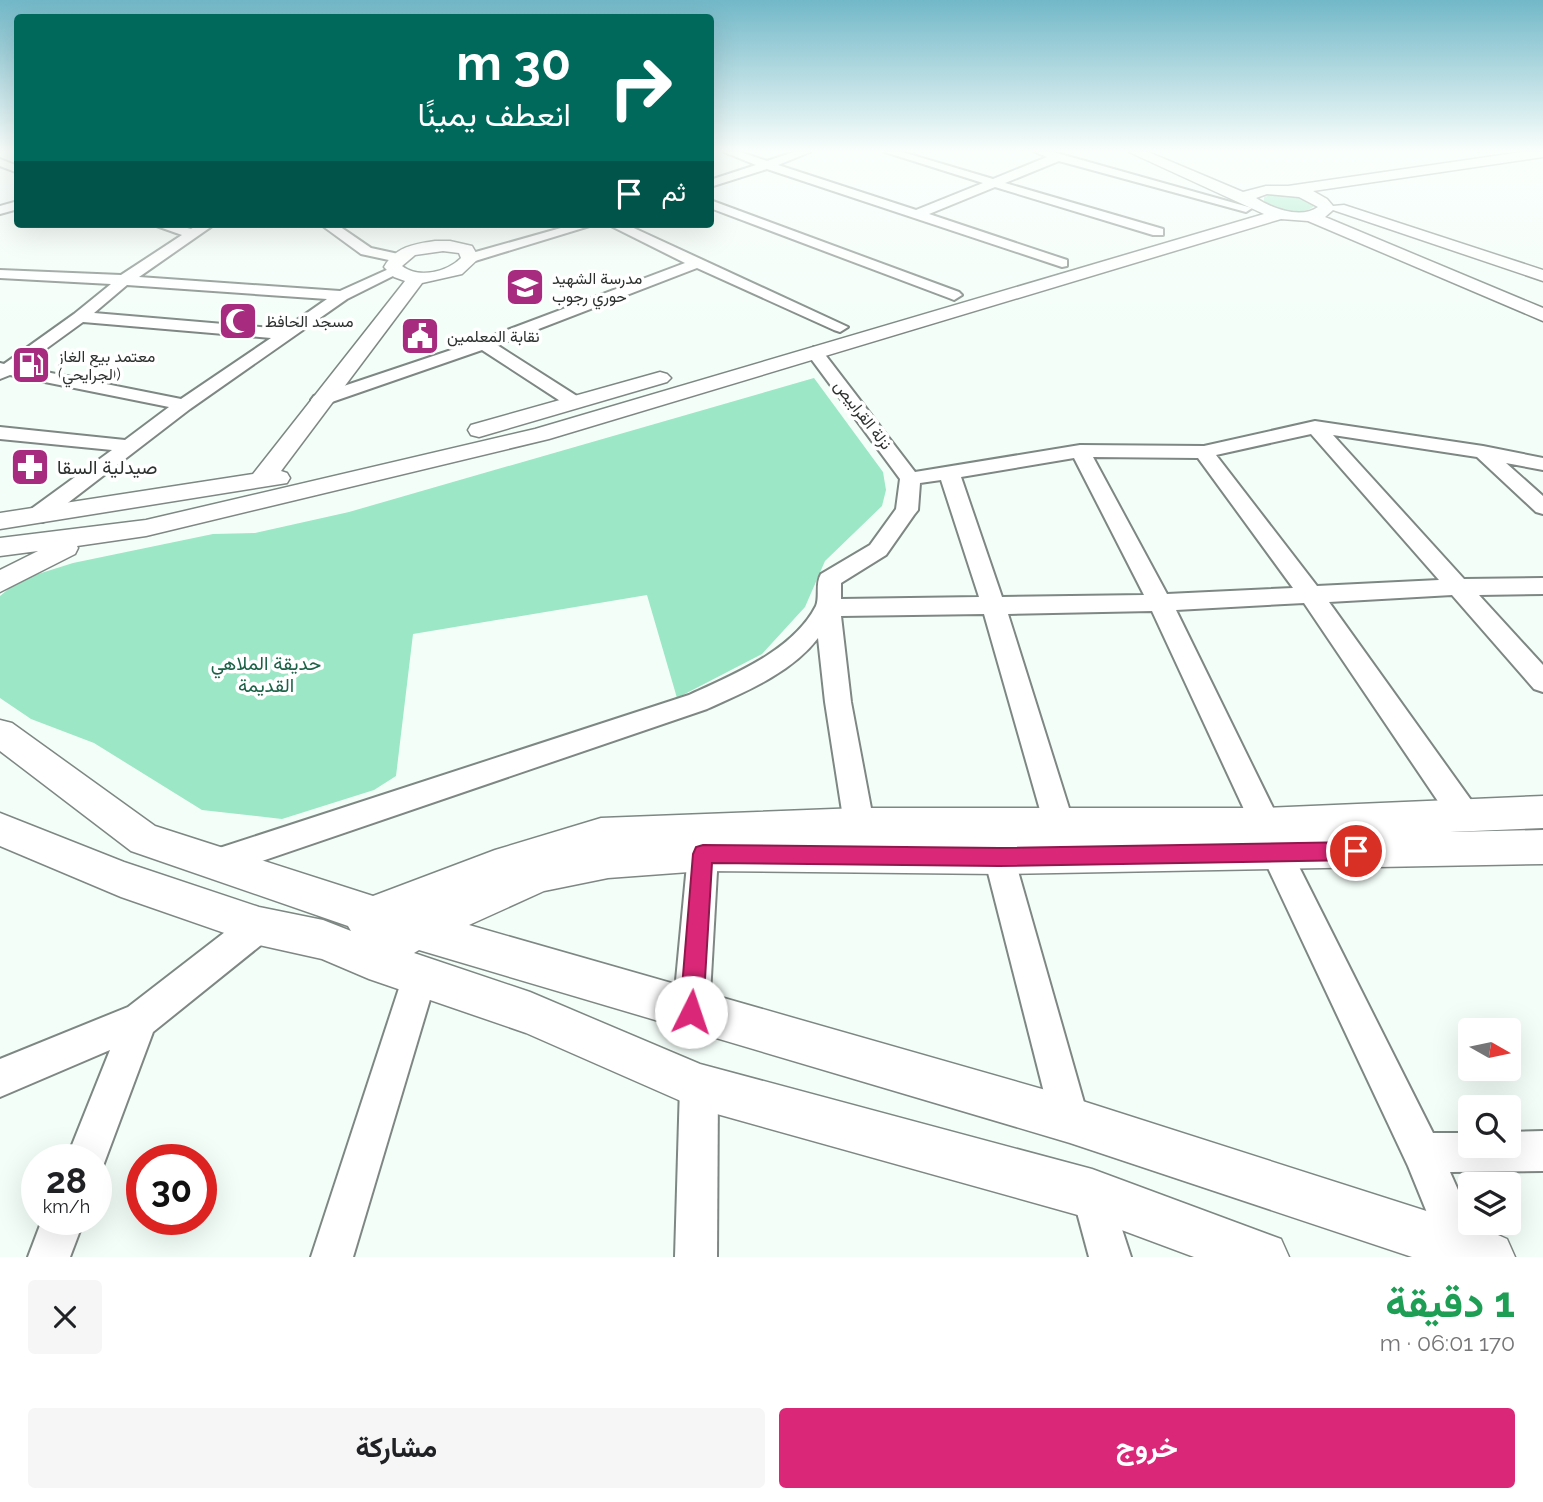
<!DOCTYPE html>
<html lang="ar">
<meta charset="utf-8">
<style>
:root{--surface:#fff;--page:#f6f6f6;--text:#202124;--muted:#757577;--accent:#db2777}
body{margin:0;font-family:Raleway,Vazirmatn,sans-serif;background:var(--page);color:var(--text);direction:rtl;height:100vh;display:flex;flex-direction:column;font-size:26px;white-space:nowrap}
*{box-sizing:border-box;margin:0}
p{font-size:23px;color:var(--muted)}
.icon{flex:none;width:38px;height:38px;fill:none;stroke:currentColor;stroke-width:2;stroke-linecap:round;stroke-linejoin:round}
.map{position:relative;height:1257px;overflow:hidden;direction:ltr}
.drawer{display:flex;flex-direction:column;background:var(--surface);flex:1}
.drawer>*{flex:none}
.banner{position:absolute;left:14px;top:14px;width:700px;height:214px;border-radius:7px;box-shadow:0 7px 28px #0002;direction:rtl;background:#00695c;color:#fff;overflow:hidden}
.needle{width:46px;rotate:99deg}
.tools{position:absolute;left:1458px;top:1018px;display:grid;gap:14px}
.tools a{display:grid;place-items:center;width:63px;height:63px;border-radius:7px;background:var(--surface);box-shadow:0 7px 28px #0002;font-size:35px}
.speed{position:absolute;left:21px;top:1144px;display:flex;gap:14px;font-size:35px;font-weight:700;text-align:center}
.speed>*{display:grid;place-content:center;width:91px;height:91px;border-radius:50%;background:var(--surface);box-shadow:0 7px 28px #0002;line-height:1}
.speed small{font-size:18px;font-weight:400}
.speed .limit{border:10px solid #d22;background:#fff;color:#111}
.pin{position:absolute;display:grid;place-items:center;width:60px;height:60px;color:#fff;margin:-30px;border:4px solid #fff;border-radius:50%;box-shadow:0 2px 7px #0007}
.me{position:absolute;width:77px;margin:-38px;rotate:4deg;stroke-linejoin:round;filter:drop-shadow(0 0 5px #0008)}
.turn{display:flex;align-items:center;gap:24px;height:147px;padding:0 28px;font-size:32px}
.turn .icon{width:91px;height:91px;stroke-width:2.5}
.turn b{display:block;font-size:49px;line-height:60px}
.then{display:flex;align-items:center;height:66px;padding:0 28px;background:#0003;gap:14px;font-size:26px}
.round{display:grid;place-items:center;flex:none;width:74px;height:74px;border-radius:7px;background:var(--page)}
.headline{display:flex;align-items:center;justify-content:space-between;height:119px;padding:0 28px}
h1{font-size:42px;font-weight:700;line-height:52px;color:#1e9e55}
.cta{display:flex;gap:14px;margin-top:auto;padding:14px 28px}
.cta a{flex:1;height:80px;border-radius:7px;background:var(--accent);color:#fff;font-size:28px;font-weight:700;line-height:80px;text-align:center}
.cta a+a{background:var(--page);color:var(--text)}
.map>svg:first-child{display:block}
.green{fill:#9ce7c5}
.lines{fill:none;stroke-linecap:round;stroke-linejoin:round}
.minor-casing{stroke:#7e8783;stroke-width:4}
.major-casing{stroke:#7e8783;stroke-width:3}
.minor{fill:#fff;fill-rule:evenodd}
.major{fill:#fff;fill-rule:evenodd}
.route{fill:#db2777;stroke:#8e194d;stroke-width:2}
.labels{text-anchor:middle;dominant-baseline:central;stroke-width:7;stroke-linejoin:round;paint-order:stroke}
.far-poi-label{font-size:16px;fill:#2c302e;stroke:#fff;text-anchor:start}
.far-street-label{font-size:16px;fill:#2c302e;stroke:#fff}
.poi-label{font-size:19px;fill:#2c302e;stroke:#fff;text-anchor:start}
.park-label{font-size:19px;fill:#1b6248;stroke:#fff}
</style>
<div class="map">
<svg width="1543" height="1257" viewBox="0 0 1543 1257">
<rect width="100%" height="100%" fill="#f4fef9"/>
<g class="green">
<path d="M1271,195L1301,198L1314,206C1302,217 1275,211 1264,201V197Z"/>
<path d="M814,378L883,472L886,490L882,506L825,561L805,607L762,654L677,698L647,595L413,634L396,776L374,790L282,819L202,810L94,743L31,719L0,698V596L19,580L73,563L213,534L255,533L349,512Z"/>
</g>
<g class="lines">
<g class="minor-casing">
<g id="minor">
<path d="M724,152H740L767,161L794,152H810L778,165L916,210L983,183L885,152H902L993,179L1047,157L1035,152H1053L1252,208L1246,212L1059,161L1005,183L1163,229V235H1153L995,187L929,214L1067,260V266L1062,267L767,169L710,187V180L756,165Z"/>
<path d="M0,159L18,166V173L0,166Z"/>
<path d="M710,200L959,292L962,295L954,300L949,298L710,208Z"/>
<path d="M18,201V209L0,214V206Z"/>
<path d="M151,224H172L191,229L199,224H215L139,277L340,291L391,268H401L403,271L347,299L190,409L43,522H27L24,517L27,512L112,450L0,439V427L125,440L169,407L10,375L0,379V363L4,364L74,314L111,284L0,278V270L121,275L182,235ZM127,285L327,299L284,329L94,313ZM83,322L271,338L181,399L21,367Z"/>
<path d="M320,224H336L371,248L403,255L405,258L398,262L361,254Z"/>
<path d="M575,224H596L475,261H465L463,258L465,255Z"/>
<path d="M607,224H625L848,327L840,332L834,330L697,268L497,345L580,398L583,402L580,406H568L482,350L326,404H314L311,400L314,396L478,341L685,263Z"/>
<path d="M814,347L820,348L915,472L1080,445L1204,446L1315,421L1483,446L1543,458V470L1506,463L1543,496V514L1536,512L1477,457L1333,435L1464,579L1543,578V594L1479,595L1543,665V692L1534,689L1452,595L1329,602L1476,807L1480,816L1476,825L1465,829L1454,825L1304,603L1176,610L1281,824L1277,833L1266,837L1255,833L1152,611L1008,614L1074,824L1070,833L1059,837L1048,833L1044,824L984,614L841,616L851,702L874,824L870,833L859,837L848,833L844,824L825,702L818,638C791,673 747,691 707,709L215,877L204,873L199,863L204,853L689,695C732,675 793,651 816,606C820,596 815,584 821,574L870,545L896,509L900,479L806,352ZM1311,434L1439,580L1317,586L1216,455ZM1093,457L1198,458L1293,588L1167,594ZM1074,458L1144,595L1002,597L961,477ZM941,480L979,597L841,599V583L886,555L914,515L918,510L920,483Z"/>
<path d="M1276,839L1287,843L1433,1133H1470V1146H1508V1132L1543,1131V1171L1450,1172L1470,1217V1223H1473L1483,1247L1479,1257H1445L1408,1166L1261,853L1265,843Z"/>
<path d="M703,840L714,844L718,854L709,1012L704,1025L691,1030L678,1025L673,1012L688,854L692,844Z"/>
<path d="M999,843L1010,847L1014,857L1089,1120L1084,1134L1070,1139L1056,1134L1051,1120L984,857L988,847Z"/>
<path d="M259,910L271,915L275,926L271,937L153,1032L100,1174L96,1176V1160H66L110,1050L0,1097V1059L128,1007L247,915Z"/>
<path d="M420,959L432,964L437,976L353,1257H311L403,976L408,964Z"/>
<path d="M699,1067L712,1073L718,1086L717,1257H675L680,1086L686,1073Z"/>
<path d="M1092,1174L1106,1180L1131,1257H1089L1072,1194L1078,1180Z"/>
<path d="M42,1220H84L70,1257H28Z"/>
</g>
</g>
<g class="major-casing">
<g id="major">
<path d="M1129,152H1148L1243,192L1266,186H1288L1522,152H1543V157L1313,191L1327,199L1333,206L1344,205L1543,270V281L1333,210L1325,217L1543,308V321L1308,221L1281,219L549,439L146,536L77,546L78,548L75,554L0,592V570L38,551L0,556V538L146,520L535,429L1264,214ZM1267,194L1299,197L1318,207C1301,219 1273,209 1256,198Z"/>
<path d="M435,241H450L472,246L479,258L462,274L422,283L281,471L287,473L290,478L287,483L0,529V513L253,474L405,281L394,277L384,267C395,247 414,244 435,241ZM443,251L459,253L461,258C447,272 419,279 402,266L415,255Z"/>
<path d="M660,372L667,374L671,378L667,382L479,437L471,435L468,430L471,425Z"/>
<path d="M0,720L12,723L155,826L373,896L495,850L601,818L859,808H1266L1543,796V828L1450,832L1543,830V864L999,874L703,871L608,878L544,891L469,925L1070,1097L1489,1231L1507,1239L1515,1257H1412L1070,1143L419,950L414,953L530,992L700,1064L1092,1169L1281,1239L1289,1257H1194L1092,1219L699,1109L526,1033L369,979L322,959L259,945L121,897L0,846V813L124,862L259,907L323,920L351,931L348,926L131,851L0,751Z"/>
</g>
</g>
<use href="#minor" class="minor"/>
<use href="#major" class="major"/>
</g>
<linearGradient id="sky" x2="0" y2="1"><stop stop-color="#72b8c8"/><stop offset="0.46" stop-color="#fafffc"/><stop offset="1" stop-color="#fafffc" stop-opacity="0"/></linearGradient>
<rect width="1543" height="328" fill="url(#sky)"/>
<path class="route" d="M1356,842L1363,845L1366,851L1363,857L1356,860L999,866L712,863L703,1012L699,1020L691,1023L683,1020L680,1012L693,854L696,847L703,845L999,848Z"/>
<defs>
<g id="school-square" transform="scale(2.0125)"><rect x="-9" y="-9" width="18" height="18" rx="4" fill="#a72b7e" stroke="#fff"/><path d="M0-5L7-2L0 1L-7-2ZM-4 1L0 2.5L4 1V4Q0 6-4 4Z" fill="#fff"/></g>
<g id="mosque-square" transform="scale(2.0125)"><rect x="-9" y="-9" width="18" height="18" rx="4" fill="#a72b7e" stroke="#fff"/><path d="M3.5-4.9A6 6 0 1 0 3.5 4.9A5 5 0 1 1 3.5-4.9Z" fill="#fff"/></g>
<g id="civic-square" transform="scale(2.0125)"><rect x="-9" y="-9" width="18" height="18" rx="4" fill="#a72b7e" stroke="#fff"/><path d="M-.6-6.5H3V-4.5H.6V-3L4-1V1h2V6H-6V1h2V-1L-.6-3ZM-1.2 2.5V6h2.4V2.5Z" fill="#fff"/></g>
<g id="fuel-square" transform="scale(2.0125)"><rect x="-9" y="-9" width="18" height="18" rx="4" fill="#a72b7e" stroke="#fff"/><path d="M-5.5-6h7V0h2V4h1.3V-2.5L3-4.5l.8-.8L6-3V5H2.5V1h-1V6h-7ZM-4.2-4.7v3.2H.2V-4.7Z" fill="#fff"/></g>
<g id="pharmacy-square" transform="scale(2.0125)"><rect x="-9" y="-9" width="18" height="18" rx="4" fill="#a72b7e" stroke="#fff"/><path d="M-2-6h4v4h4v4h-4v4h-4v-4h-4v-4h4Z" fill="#fff"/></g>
</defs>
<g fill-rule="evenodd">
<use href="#school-square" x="525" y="287"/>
<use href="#mosque-square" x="238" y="321"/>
<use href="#civic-square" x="420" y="336"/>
<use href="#fuel-square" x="31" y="365"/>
<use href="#pharmacy-square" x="30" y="467"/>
</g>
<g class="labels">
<g class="far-poi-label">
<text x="552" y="278">مدرسة الشهيد<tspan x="552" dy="18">حوري رجوب</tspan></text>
<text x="265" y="321">مسجد الحافظ</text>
<text x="447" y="336">نقابة المعلمين</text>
<text x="58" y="356">معتمد بيع الغاز<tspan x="58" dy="18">(الجرايحي)</tspan></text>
</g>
<g class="far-street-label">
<text transform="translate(863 415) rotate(52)">نزلة القرابيص</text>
</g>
<g class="poi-label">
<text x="57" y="467">صيدلية السقا</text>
</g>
<g class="park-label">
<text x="266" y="663">حديقة الملاهي<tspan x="266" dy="22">القديمة</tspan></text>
</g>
</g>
</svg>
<div class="tools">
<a><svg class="needle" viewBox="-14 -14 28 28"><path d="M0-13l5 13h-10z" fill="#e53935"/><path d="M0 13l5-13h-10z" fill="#757577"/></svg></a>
<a><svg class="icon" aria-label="search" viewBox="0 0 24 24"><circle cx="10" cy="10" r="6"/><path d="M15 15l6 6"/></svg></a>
<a><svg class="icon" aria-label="layers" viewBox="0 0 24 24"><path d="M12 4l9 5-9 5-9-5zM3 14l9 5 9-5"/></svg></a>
</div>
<div class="speed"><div>28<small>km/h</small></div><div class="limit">30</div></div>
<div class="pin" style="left:1356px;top:851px;background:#d93025"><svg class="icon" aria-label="arrive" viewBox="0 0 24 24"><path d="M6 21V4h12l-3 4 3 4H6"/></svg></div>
<svg class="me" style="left:691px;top:1012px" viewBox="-20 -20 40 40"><circle r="19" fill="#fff"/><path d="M0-13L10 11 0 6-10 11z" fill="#db2777"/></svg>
<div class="banner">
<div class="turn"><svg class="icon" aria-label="right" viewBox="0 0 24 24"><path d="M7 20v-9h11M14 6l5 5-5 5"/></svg><div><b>30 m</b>انعطف يمينًا</div></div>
<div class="then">ثم<svg class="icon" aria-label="arrive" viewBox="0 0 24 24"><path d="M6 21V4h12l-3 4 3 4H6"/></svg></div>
</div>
</div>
<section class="drawer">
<div class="headline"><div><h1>1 دقيقة</h1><p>170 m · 06:01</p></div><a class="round"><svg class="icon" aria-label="close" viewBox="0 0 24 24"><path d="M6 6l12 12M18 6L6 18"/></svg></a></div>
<div class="cta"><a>خروج</a><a>مشاركة</a></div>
</section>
